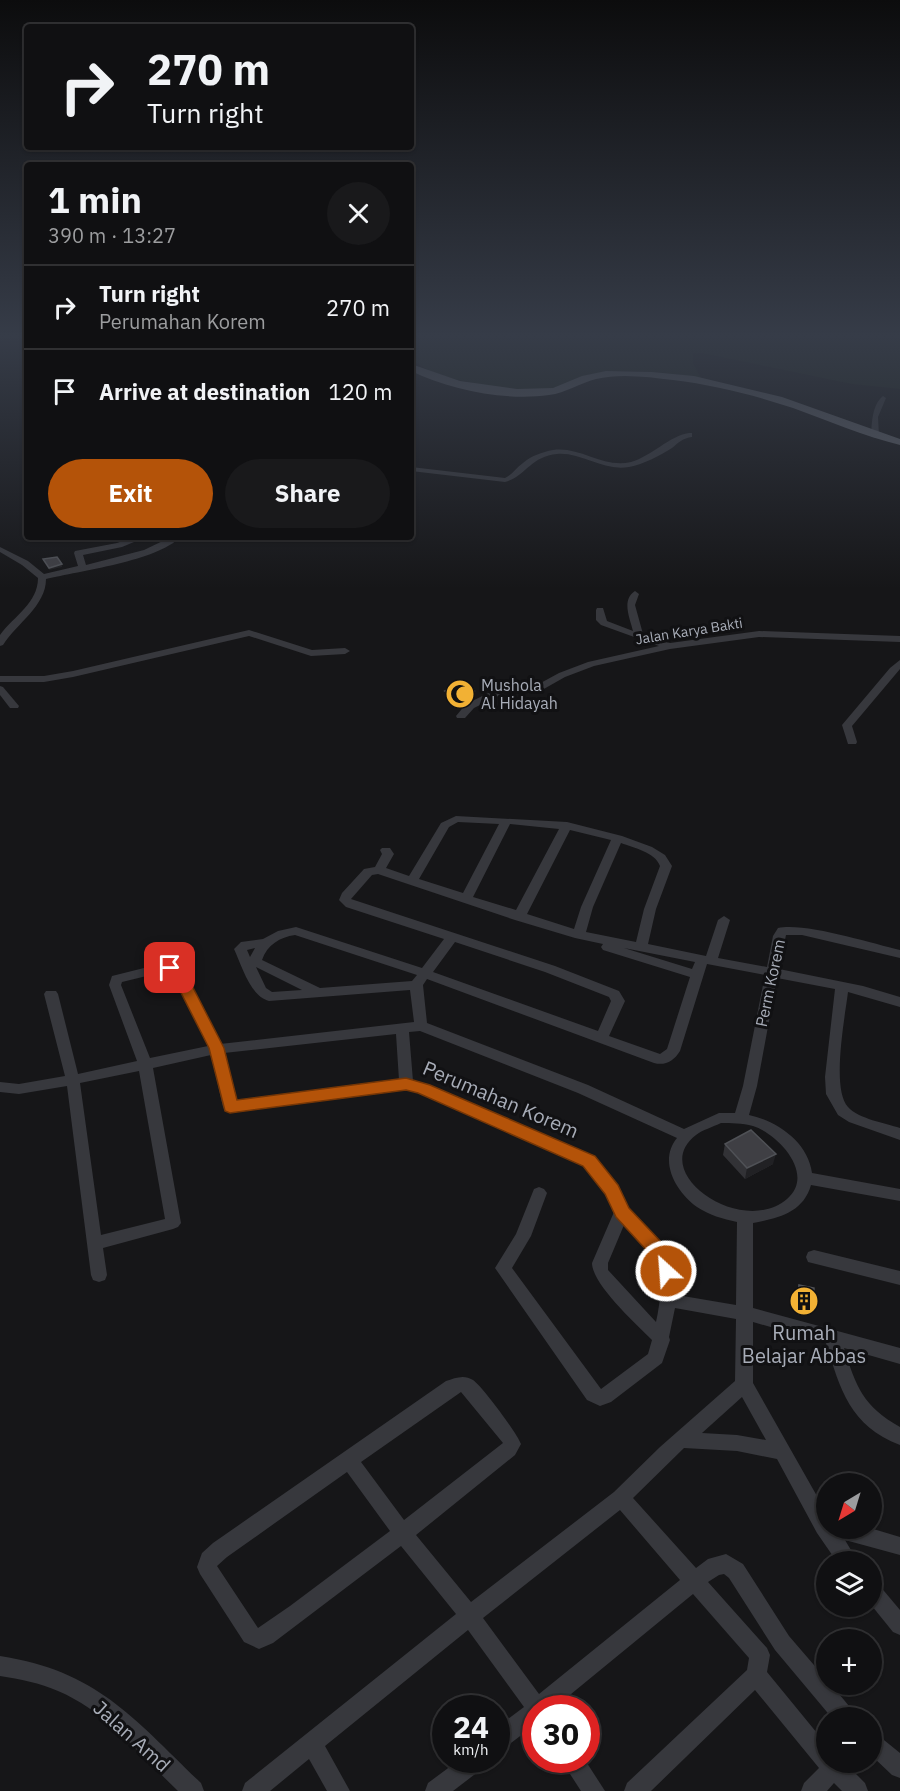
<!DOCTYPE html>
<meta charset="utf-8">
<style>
:root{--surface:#101012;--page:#19191b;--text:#f1f3f6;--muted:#9c9d9f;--line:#303032;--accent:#b45309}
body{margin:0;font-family:"IBM Plex Sans",sans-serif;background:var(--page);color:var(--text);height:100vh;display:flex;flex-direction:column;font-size:22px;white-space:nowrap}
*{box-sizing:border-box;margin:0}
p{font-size:20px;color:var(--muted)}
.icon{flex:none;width:33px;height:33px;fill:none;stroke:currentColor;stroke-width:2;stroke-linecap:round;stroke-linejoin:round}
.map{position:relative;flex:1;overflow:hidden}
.details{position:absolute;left:24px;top:162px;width:390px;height:378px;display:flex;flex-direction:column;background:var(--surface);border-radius:6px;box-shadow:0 2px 4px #0004,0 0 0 2px var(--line)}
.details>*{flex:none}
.banner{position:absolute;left:24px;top:24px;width:390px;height:126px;border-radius:6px;box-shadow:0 2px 4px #0004,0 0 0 2px var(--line);background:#101012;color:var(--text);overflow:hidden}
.needle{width:39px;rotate:218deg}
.controls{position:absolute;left:816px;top:1473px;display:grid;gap:12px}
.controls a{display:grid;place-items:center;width:66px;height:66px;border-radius:50%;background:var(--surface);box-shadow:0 2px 4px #0004,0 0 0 2px var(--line);font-size:30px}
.speed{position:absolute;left:432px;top:1695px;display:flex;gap:12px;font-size:30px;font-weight:700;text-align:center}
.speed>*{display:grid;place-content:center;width:78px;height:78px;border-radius:50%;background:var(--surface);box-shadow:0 2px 4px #0004,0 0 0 2px var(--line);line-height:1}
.speed small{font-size:15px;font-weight:400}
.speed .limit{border:9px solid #d22;background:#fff;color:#111}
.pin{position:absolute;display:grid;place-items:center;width:51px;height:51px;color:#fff;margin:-26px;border-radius:12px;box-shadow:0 3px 9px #0006}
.me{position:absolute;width:66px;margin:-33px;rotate:334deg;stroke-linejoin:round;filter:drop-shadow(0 0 4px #0008)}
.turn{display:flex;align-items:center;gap:21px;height:126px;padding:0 24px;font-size:27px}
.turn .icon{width:78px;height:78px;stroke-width:2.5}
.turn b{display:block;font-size:42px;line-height:51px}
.round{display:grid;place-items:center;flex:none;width:63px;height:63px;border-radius:32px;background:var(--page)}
.headline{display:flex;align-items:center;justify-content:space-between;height:102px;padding:0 24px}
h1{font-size:36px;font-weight:700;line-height:45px}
.button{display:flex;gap:12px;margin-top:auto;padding:12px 24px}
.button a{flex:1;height:69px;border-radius:36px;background:var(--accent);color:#fff;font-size:24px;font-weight:700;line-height:69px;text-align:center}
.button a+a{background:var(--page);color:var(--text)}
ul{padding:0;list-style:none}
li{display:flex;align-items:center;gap:18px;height:84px;padding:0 24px;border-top:2px solid var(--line)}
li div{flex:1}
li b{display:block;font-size:22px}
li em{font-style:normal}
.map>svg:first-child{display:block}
.green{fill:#1c231d}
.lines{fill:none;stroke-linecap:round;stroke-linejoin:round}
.minor{fill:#37383d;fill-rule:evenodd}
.trunk{fill:#5b5e65;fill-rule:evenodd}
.wall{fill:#323236}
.shaded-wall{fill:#212124}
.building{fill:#3f3f44;stroke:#4f5156;stroke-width:1.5}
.route{fill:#b45309;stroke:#753606;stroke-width:1.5}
.labels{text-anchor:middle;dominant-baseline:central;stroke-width:6;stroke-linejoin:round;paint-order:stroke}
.far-street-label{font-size:14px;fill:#a8adb8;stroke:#111113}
.poi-label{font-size:16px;fill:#a8adb8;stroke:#111113;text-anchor:start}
.street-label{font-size:16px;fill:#a8adb8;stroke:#111113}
.near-street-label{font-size:20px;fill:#a8adb8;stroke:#111113}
.near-poi-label{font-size:20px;fill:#a8adb8;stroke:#111113}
</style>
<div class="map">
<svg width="900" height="1791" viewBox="0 0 900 1791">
<rect width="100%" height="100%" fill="#161618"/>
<path class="green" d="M900,338V389L852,384L702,353H693V363L701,378C668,372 634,369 600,373C583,374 569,384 553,388C521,395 465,383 435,373C427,370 419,364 411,360V339Z"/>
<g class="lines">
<g class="minor">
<path d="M883,396L886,398L878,417L879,436L875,438L871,436C872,422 872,405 883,396Z"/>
<path d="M689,433H692V437C683,438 678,443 672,448C659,456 644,464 629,467C604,472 582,452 557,454C531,456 525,477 505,482L411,471V467L505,478C513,474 516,468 523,463C531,456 542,452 553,450C580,446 604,469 631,462C652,456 669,436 689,433Z"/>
<path d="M134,537H146L122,547L83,555L86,565L144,550L171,537H180C158,561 79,571 46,579C46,606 17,623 3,645L0,646V635C14,616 38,603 38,578L22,565L0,552V547L28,561L44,574L78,566L74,553L75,551L117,543Z"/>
<path d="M635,591L639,594L635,605L643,634L670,643L759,631L900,636V642L759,637L670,649L594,666L565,677L542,690L506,692L474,708L465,718H457L456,716L466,704L501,687L537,685L559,673L588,662L659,646L601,625L596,620V610L597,608H603L607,621L633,631C630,618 621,600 635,591Z"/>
<path d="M249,630L312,650L345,648L350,651L345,654L311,656L249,636L73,677L44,682H0V676H44L73,671Z"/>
<path d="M900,660V669L852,726L857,742L856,744H848L842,725L890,668Z"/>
<path d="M0,686L3,687L19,706L18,708H10L0,695Z"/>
<path d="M456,816L567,822L622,836L652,847L665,855L672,866L656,909L648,944L706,956L718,920L724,916L730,920L718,958L767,967L773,936L778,928C804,922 871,943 900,950V958L802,935H786L779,969L863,986L900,997V1007L848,992C845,1017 831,1089 848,1107C859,1119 885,1123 900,1128V1140L849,1122L838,1115L826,1094L825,1077L835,989L777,978L757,1086L749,1115C777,1121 808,1142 812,1173L900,1189V1201L811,1185C803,1213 778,1218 753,1223V1308L900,1348V1364L844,1348C856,1387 863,1406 900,1427V1445C850,1426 840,1389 826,1343L753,1322V1383L826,1512V1528H870L900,1537V1555L845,1540L858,1562H837L817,1533L777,1459L737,1451L684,1448L633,1498L696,1568L708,1559L726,1554L743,1564L789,1636L826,1679V1684H831L853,1711L856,1718H832L775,1650L729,1578L724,1574L719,1575L708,1582L767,1648L770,1655L767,1672L826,1744V1762H844L865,1783L868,1791H842L834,1783L827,1791H801L804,1783L819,1768L755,1690L651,1791H624L627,1783L747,1670L749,1658L693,1594L554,1708H536V1724L503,1749L496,1752V1728L524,1707L468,1630L325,1746L350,1791H327L309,1759L270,1791H242L245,1783L456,1614L401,1546L273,1643L259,1649L244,1642L200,1574L197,1567L202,1553L213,1543L446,1381C455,1378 464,1374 473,1380C482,1386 517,1433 521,1444L515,1455L416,1535L471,1602L614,1492L660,1447L735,1381L736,1319L675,1308L669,1337L670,1340L662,1363L611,1402L600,1406L587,1400L495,1268L516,1234L534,1189L539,1187L544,1189L547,1193L531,1236L512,1268L601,1389L648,1354L652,1340C636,1324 592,1284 592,1263L614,1212L606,1193L584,1165L420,1093L406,1089L230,1112L225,1111L223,1107L211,1055L153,1068L181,1223L178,1227L173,1229L103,1248L107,1275L105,1280L99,1282L93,1280L91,1275L67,1086L19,1094L0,1092V1082L19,1084L65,1076L44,994L46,991H56L58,994L78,1074L137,1061L109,985L112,976L164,963L184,971L220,1044L414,1022L410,990L269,1001C250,996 242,966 234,949L241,942L263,939L278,931L296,927L422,968L444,939L346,907L339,900L342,893L364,869L375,867L382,854L380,850L382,848H390L394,854L386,868L409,876L441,823ZM458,822L499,824L463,893L419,879L449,827ZM510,824L559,829L516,910L473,897ZM570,830L611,840L581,907L574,929L527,914ZM621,843C634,848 655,852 660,866L644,909L636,942L586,932L593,907ZM378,874L515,920L575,938L603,944L601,947L603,950L690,977L667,1049L660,1054L609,1036L625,1001L619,991L555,966L351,899L372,875ZM295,935L417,975L412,981L320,988L262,960C267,945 280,937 295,935ZM455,942L545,972L609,997L611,1001L598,1031L433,972ZM255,948L250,957L247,950ZM624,948L695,962L692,969ZM707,964L765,975L743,1086L735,1113H719L684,1129L588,1085L427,1023L423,985L427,979L654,1063C665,1066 674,1061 680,1051ZM256,967L302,990L272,992L266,988ZM163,972L174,977L208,1046L150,1058L121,985L122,982ZM420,1031L578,1093L677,1138C658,1161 676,1192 697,1207C709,1215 723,1219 737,1222L736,1305L677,1295L674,1271L662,1244L628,1208L617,1186L594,1157L429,1085L413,1081L409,1032ZM396,1034L399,1080L236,1101L224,1053ZM139,1071L165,1219L101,1235L80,1083ZM721,1123C731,1123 742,1123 753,1126C778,1134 816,1174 787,1199C741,1238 647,1172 696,1135C702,1130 713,1127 721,1123ZM624,1225C632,1234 643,1243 650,1253C664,1274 661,1299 656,1322L608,1270V1263ZM461,1392L503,1443L404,1520L361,1462ZM742,1397L766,1440L737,1435L702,1433ZM347,1472L390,1531L290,1606L258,1628L217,1566L227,1557ZM620,1510L680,1580L539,1694L483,1618Z"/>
<path d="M814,1250L900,1271V1285L808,1262L806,1257L808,1252Z"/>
<path d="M872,1582L879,1585L900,1610V1635L893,1632L872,1606Z"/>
<path d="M0,1656C98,1671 134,1719 201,1783L204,1791H178C141,1756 106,1711 58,1691C40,1683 20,1679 0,1676Z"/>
<path d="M872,1732L879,1736L900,1753V1778L892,1775L872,1756Z"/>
<path d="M459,1760H486L483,1768L453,1791H425L428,1783Z"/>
<path d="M561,1760H585L605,1791H581Z"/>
</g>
<path class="trunk" d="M411,364L460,381L517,389L553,388L582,376L606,371L652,372L694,376L782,397L900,439V445C863,436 829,421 793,408C754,395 714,385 673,380C649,377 620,373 596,379C580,383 566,393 549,395C504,401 451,390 411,371Z"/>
</g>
<g class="wall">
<path d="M445,691H474V694L461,702L445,695Z"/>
<path d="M725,1144L773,1164L745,1179L723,1155Z"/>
<path d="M799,1285L813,1304L811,1311L796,1308L797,1292Z"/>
</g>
<g class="shaded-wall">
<path d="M62,564V567L49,570V568Z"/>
<path d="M474,691V694L461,702V699Z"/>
<path d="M776,1154L773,1164L745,1179L747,1168Z"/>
</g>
<g class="building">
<path d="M57,557L62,564L49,568L43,559Z"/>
<path d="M458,684L474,691L461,699L445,691Z"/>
<path d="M751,1130L776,1154L747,1168L725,1144Z"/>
<path d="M799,1285L814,1288L813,1304L798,1301Z"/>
</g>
<linearGradient id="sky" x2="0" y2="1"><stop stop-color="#0c0c0d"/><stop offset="0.57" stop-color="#363c48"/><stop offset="1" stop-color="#363c48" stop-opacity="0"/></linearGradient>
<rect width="900" height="589" fill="url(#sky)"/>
<path class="route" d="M170,963L184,970L224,1048L237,1100L406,1078L430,1085L595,1156L618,1185L629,1208L663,1244L675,1271L672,1277L666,1279L659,1277L649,1253L616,1217L605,1194L583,1166L418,1093L406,1090L230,1113L225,1111L209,1048L173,977L163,968Z"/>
<defs>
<g id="mosque-disc" transform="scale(1.5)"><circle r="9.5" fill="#f2b134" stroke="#111113"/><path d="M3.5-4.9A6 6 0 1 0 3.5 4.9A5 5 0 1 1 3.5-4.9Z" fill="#111"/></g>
<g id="building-disc" transform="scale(1.5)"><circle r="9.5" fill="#f2b134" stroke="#111113"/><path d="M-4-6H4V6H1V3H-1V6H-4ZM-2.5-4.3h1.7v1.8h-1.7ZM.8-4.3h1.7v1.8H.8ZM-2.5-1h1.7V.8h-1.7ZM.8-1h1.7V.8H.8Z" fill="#111"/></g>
</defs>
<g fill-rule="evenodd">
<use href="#mosque-disc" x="460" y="694"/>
<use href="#building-disc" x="804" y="1301"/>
</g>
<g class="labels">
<g class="far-street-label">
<text transform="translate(689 631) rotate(-9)">Jalan Karya Bakti</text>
</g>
<g class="poi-label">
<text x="481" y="685">Mushola<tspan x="481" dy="18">Al Hidayah</tspan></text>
</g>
<g class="street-label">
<text transform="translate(770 983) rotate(-78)">Perm Korem</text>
</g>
<g class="near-street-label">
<text transform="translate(501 1099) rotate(23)">Perumahan Korem</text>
<text transform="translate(132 1736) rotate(42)">Jalan Amd</text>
</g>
<g class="near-poi-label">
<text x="804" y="1332">Rumah<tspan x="804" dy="23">Belajar Abbas</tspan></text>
</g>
</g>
</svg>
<div class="controls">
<a><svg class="needle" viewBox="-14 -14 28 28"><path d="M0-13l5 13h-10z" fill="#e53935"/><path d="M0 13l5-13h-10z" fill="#9c9d9f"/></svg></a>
<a><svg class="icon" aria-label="layers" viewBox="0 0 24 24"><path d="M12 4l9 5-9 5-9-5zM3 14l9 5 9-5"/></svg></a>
<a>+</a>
<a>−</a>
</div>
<div class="speed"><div>24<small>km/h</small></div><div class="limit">30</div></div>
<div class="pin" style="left:170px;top:968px;background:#d93025"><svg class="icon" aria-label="arrive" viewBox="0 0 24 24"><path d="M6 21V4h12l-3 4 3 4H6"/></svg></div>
<svg class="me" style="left:666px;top:1271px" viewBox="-20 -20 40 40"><circle r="17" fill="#b45309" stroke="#fff" stroke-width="3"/><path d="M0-11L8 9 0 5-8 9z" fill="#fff"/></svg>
<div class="banner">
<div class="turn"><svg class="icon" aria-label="right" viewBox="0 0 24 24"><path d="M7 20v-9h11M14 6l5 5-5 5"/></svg><div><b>270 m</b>Turn right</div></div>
</div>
<section class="details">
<div class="headline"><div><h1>1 min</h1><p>390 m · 13:27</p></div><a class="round"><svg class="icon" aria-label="close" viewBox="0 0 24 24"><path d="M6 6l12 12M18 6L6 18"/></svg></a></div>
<ul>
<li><svg class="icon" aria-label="right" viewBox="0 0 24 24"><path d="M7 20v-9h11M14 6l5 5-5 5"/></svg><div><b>Turn right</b><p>Perumahan Korem</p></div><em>270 m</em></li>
<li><svg class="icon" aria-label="arrive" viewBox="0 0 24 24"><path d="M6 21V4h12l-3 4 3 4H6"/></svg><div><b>Arrive at destination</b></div><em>120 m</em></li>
</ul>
<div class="button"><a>Exit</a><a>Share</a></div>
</section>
</div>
